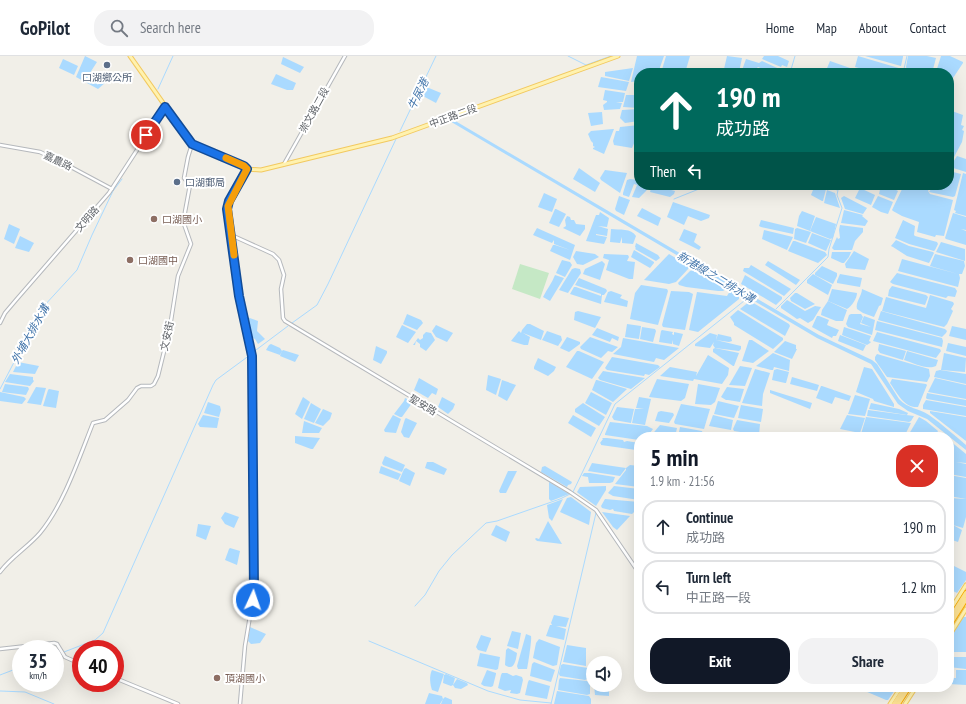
<!DOCTYPE html>
<meta charset="utf-8">
<style>
:root{--surface:#fff;--page:#f2f2f3;--text:#1f2937;--muted:#747a83;--line:#e0e1e3;--accent:#111827}
body{margin:0;font-family:"PT Sans Narrow","Noto Sans TC",sans-serif;background:var(--page);color:var(--text);height:100vh;display:flex;flex-direction:column;font-size:15px;white-space:nowrap}
*{box-sizing:border-box;margin:0}
p{font-size:13px;color:var(--muted)}
.icon{flex:none;width:22px;height:22px;fill:none;stroke:currentColor;stroke-width:2;stroke-linecap:round;stroke-linejoin:round}
.map{position:relative;flex:1;overflow:hidden}
.side{position:absolute;left:634px;top:376px;width:320px;height:260px;display:flex;flex-direction:column;background:var(--surface);border-radius:16px;box-shadow:0 4px 16px #0002}
.side>*{flex:none}
.hud{position:absolute;left:634px;top:12px;width:320px;height:122px;border-radius:16px;box-shadow:0 4px 16px #0002;background:#00695c;color:#fff;overflow:hidden}
.controls{position:absolute;left:586px;top:600px;display:grid;gap:8px}
.controls a{display:grid;place-items:center;width:36px;height:36px;border-radius:50%;background:var(--surface);box-shadow:0 4px 16px #0002;font-size:20px}
.speed{position:absolute;left:12px;top:584px;display:flex;gap:8px;font-size:20px;font-weight:700;text-align:center}
.speed>*{display:grid;place-content:center;width:52px;height:52px;border-radius:50%;background:var(--surface);box-shadow:0 4px 16px #0002;line-height:1}
.speed small{font-size:10px;font-weight:400}
.speed .limit{border:6px solid #d22;background:#fff;color:#111}
.pin{position:absolute;display:grid;place-items:center;width:34px;height:34px;color:#fff;margin:-17px;border:2px solid #fff;border-radius:50%;box-shadow:0 1px 4px #0007}
.me{position:absolute;width:44px;margin:-22px;rotate:3deg;stroke-linejoin:round;filter:drop-shadow(0 0 3px #0008)}
.turn{display:flex;align-items:center;gap:14px;height:84px;padding:0 16px;font-size:18px}
.turn .icon{width:52px;height:52px;stroke-width:2.5}
.turn b{display:block;font-size:28px;line-height:34px}
.then{display:flex;align-items:center;height:38px;padding:0 16px;background:#0003;gap:8px;font-size:15px}
.round{display:grid;place-items:center;flex:none;width:42px;height:42px;border-radius:16px;background:var(--page)}
.summary{display:flex;align-items:center;justify-content:space-between;height:68px;padding:0 16px}
h1{font-size:24px;font-weight:800;line-height:30px;color:var(--accent)}
.action{display:flex;gap:8px;margin-top:auto;padding:8px 16px}
.action a{flex:1;height:46px;border-radius:16px;background:var(--accent);color:#fff;font-size:16px;font-weight:800;line-height:46px;text-align:center}
.action a+a{background:var(--page);color:var(--text)}
ul{padding:0;list-style:none}
li{display:flex;align-items:center;gap:12px;height:54px;margin:0 8px 6px;padding:0 8px;border:2px solid var(--line);border-radius:16px}
li div{flex:1}
li b{display:block;font-size:15px}
li em{font-style:normal}
header{display:flex;align-items:center;gap:24px;box-sizing:border-box;height:56px;padding:0 20px;background:var(--surface);border-bottom:1px solid var(--line)}
header strong{font-size:19px}
nav{display:flex;gap:22px;margin-inline-start:auto;font-size:14px}
.search{width:280px;height:36px;background:var(--page);display:flex;align-items:center;gap:10px;box-sizing:border-box;padding:0 14px;border-radius:16px;color:var(--muted);font-size:15px}
.map>svg:first-child{display:block}
.green{fill:#c5e8c5}
.water{fill:#aadaff}
.lines{fill:none;stroke-linecap:round;stroke-linejoin:round}
.stream{stroke:#aadaff;stroke-width:1}
.minor-casing{stroke:#b5b8bc;stroke-width:4.5}
.major-casing{stroke:#f2c960;stroke-width:5}
.highway-casing{stroke:#f9ab00;stroke-width:6}
.minor{stroke:#fff;stroke-width:2.5}
.major{stroke:#fff2af;stroke-width:3}
.highway{stroke:#fde293;stroke-width:4}
.route-casing{stroke:#114b97;stroke-width:10}
.route{stroke:#1a73e8;stroke-width:7}
.slow{stroke:#f59e0b;stroke-width:7}
.service-dot{fill:#5c6f8a;stroke:#fff;stroke-width:1.5}
.education-dot{fill:#8d6e63;stroke:#fff;stroke-width:1.5}
.labels{text-anchor:middle;dominant-baseline:central;stroke-width:4;stroke-linejoin:round;paint-order:stroke}
.service-label{font-size:10px;fill:#4e5e75;stroke:#fff}
.street-label{font-size:10px;fill:#5f6368;stroke:#fff}
.education-label{font-size:10px;fill:#785e54;stroke:#fff;text-anchor:start}
.water-label{font-size:11px;font-style:italic;fill:#4174aa;stroke:#fff}
</style>
<header>
<strong>GoPilot</strong>
<div class="search"><svg class="icon" aria-label="search" viewBox="0 0 24 24"><circle cx="10" cy="10" r="6"/><path d="M15 15l6 6"/></svg>Search here</div>
<nav><a>Home</a><a>Map</a><a>About</a><a>Contact</a></nav>
</header>
<div class="map">
<svg width="966" height="648" viewBox="0 0 966 648">
<rect width="100%" height="100%" fill="#f1efe8"/>
<path class="green" d="M520,208L549,217L540,243L512,233Z"/>
<g class="water">
<path d="M85,0L97,6L86,23L92,17L106,23V26L98,33L76,21Z"/>
<path d="M637,0H664L658,17H639V25L631,26Z"/>
<path d="M666,0H690L685,17H661Z"/>
<path d="M727,0L742,2L739,16L724,13Z"/>
<path d="M764,0H778L789,5L787,11L782,9L781,11L762,3Z"/>
<path d="M858,0L902,13L900,17H877L855,11Z"/>
<path d="M865,0H903V1L901,10Z"/>
<path d="M908,0H927L936,2L932,17H911L907,14L906,11Z"/>
<path d="M941,0H950L963,6V7L953,22L949,21V17L936,16Z"/>
<path d="M283,1L304,11L300,17L281,8Z"/>
<path d="M63,3L78,10L74,19L59,12Z"/>
<path d="M746,3L759,7L762,5L786,16V17H773L758,11L757,12L766,17H741Z"/>
<path d="M830,5L850,12L849,17H825Z"/>
<path d="M633,12L629,25L605,20V16Z"/>
<path d="M276,18L296,27L293,34H287L271,28Z"/>
<path d="M601,21L629,26L626,35L598,31Z"/>
<path d="M424,30L441,37L436,47L421,39Z"/>
<path d="M605,34L625,37L623,46H616L622,47L620,53L604,54L603,49L607,46V45L603,44Z"/>
<path d="M626,39H639V52L623,51Z"/>
<path d="M639,53V65L625,67L620,62L622,54Z"/>
<path d="M949,54L963,59L961,69L964,70L962,74L964,75L962,86L953,103L949,101Z"/>
<path d="M602,56L603,68L591,70L588,57Z"/>
<path d="M452,63L819,279L872,304L877,308L899,343C908,353 919,352 929,359C942,368 954,379 966,389V394L927,363L908,355L898,348L871,308L817,282L448,64Z"/>
<path d="M639,69V76L632,92L614,89L613,85L616,75H619L620,71Z"/>
<path d="M613,73H614L604,98L593,93V92L595,91L593,90V87L591,85L588,78L591,75Z"/>
<path d="M957,100L966,103V116L950,111Z"/>
<path d="M579,112L600,127L595,136L573,123Z"/>
<path d="M605,114L627,117L620,137L601,124L600,122Z"/>
<path d="M949,115L961,118L955,140L953,141L929,136L934,129H949Z"/>
<path d="M963,117L966,118V160L955,157L956,155L954,154Z"/>
<path d="M630,123L639,124V129H650L646,135L639,142L632,141L637,129L634,128L629,141L623,139V137L627,124Z"/>
<path d="M652,129L675,135L674,138L670,141L650,136Z"/>
<path d="M815,129L826,133L823,145H822L811,139Z"/>
<path d="M881,129H887L898,135L894,144L879,138Z"/>
<path d="M904,129H932L928,135L930,138L953,144L944,180L936,179L935,181L917,176L919,166L902,160L893,155L892,154Z"/>
<path d="M860,132L875,139L871,149L855,142Z"/>
<path d="M827,134L835,137L840,152L824,147Z"/>
<path d="M544,137L557,143L552,156L538,151Z"/>
<path d="M619,140L630,144L624,159L616,155L615,153Z"/>
<path d="M844,140L867,152L863,158L845,153L841,142Z"/>
<path d="M878,140L893,146L888,158L881,156L872,151Z"/>
<path d="M673,146L710,159L709,162L701,165L688,160L684,169L667,161Z"/>
<path d="M642,152L661,162L658,170L637,160Z"/>
<path d="M555,153H556L566,158L559,171L549,167Z"/>
<path d="M844,154L863,159L862,160L868,165L865,170L841,167Z"/>
<path d="M802,155L815,160L810,175L797,170L799,160Z"/>
<path d="M600,156L609,162L607,171L598,170L608,173L607,180L596,178V179L607,181L604,188L586,185L596,159H599Z"/>
<path d="M953,157L966,161V174L961,173L966,175V189L946,183L945,182Z"/>
<path d="M567,160L570,161L571,164H574L576,168L585,169V173L580,180L563,172L566,170L565,164Z"/>
<path d="M816,161L836,168L833,182L830,183L810,175Z"/>
<path d="M761,164L794,172L793,178L761,171L759,170Z"/>
<path d="M903,164L915,170L914,179L915,180L937,186L938,188L935,194L934,195L909,188L895,182Z"/>
<path d="M9,168L20,173L14,188L4,183Z"/>
<path d="M840,169L863,172V176L855,185L852,194H834L832,192L837,181L838,183L840,182L839,174Z"/>
<path d="M537,172L575,189L570,204L550,195L553,189H555L570,194L554,188V184L552,187L533,179Z"/>
<path d="M797,172L811,176L806,187L794,183L795,173Z"/>
<path d="M611,173C620,174 631,172 636,180L633,188L622,187V181L620,187L610,186Z"/>
<path d="M684,173L697,178L694,186L701,191L699,194L679,184Z"/>
<path d="M764,174L793,181L787,194L762,183Z"/>
<path d="M812,177L831,184L826,195L808,187Z"/>
<path d="M20,180L34,187L29,196L15,192Z"/>
<path d="M896,184L909,190L933,196L934,197L929,207L907,200L893,191L891,190Z"/>
<path d="M793,185H795L825,196L827,199L818,207L788,195Z"/>
<path d="M941,186L965,193V205L936,196Z"/>
<path d="M636,187L658,199L660,202L656,205L635,193L636,192L635,191Z"/>
<path d="M634,194L654,206V207L650,212L631,201Z"/>
<path d="M576,195L595,198L599,201L583,209L577,208L573,201Z"/>
<path d="M854,195L869,203L865,214L846,212L845,208Z"/>
<path d="M832,196H851L849,201L844,207H842L831,202Z"/>
<path d="M604,198L628,199L629,201L627,205L635,206L633,223H629L606,214L609,204L603,202Z"/>
<path d="M669,198L689,210V212L676,226L669,228L644,224Z"/>
<path d="M935,198L964,205L965,210L962,218H959L960,222L958,231L898,215L902,203L958,218L930,210Z"/>
<path d="M562,204L570,206L572,209L565,221L556,217Z"/>
<path d="M602,205L605,208L600,224L583,218L585,213Z"/>
<path d="M768,205L800,224L796,229L765,209Z"/>
<path d="M751,209L791,233L784,240L743,215L744,212H749Z"/>
<path d="M822,210L837,217V220L833,228L815,219V217Z"/>
<path d="M575,212L580,213L581,217L568,237L559,234L572,213Z"/>
<path d="M695,213L726,232V233L723,235H718L686,231L679,229L678,227L690,215Z"/>
<path d="M897,217L955,232L957,235L955,241L948,240L946,242L893,228L890,226Z"/>
<path d="M813,218L832,229L828,239L807,227V224Z"/>
<path d="M840,218L862,222L860,231L837,227V225Z"/>
<path d="M555,219L564,222L550,245L543,241C547,233 552,227 555,219Z"/>
<path d="M745,219L782,241V243L776,249L741,228Z"/>
<path d="M579,222L606,233L607,235L604,239H602L601,248L570,238L574,231H576L601,240V238L575,229Z"/>
<path d="M641,229L667,233L668,235L658,269L630,263L635,237Z"/>
<path d="M892,230L926,239L928,241L925,249L888,240L889,234Z"/>
<path d="M832,233L857,237C857,242 852,250 847,253L828,245Z"/>
<path d="M862,233L883,242L881,249L879,250L874,261L863,257L857,253C855,246 862,240 862,233Z"/>
<path d="M611,235L622,239L620,242L628,245L627,251L604,246L608,236Z"/>
<path d="M671,235L689,236L693,238L685,274L663,271L662,269Z"/>
<path d="M730,235L739,238V243L698,276L689,274L697,236L727,240Z"/>
<path d="M795,237H797L815,248L805,253L791,245L790,242Z"/>
<path d="M930,239L953,246L954,248L951,253L953,255L947,268L944,271L882,255L886,241L926,252Z"/>
<path d="M787,244L805,255L815,250L821,251L813,264L808,267L800,262L797,263L781,252V250Z"/>
<path d="M750,245L789,268L790,270L785,280L740,253Z"/>
<path d="M828,245L847,254L843,265H836L821,259L822,254Z"/>
<path d="M738,254L783,282V284L773,293L734,269V267L730,261Z"/>
<path d="M578,255L601,261L595,272L574,264L575,256Z"/>
<path d="M881,255L945,273L947,275L946,277L942,281L878,264Z"/>
<path d="M407,258L421,264L423,267L417,274L403,268Z"/>
<path d="M851,258H861L863,261L860,268L871,271L861,267L864,260L875,264L872,279L848,271L846,268L849,259Z"/>
<path d="M817,260H819L829,264L827,269L839,274L836,280H833L832,282L812,271Z"/>
<path d="M247,261L258,265L257,275L265,283L258,288L255,283L253,282L246,263Z"/>
<path d="M877,265L942,282L943,285L942,291L875,274Z"/>
<path d="M527,268H530L544,275L541,284L523,277L530,281L528,289H524L511,285L519,275L521,277L522,274Z"/>
<path d="M627,268L641,270L639,283L625,281Z"/>
<path d="M402,269L416,276L408,287L396,281Z"/>
<path d="M436,269L453,277L447,286L436,281L432,275Z"/>
<path d="M952,270L966,273V284L949,280Z"/>
<path d="M642,271L655,273L656,275L653,286L640,283Z"/>
<path d="M844,271L871,280L869,285L871,286L870,287L867,289L842,279Z"/>
<path d="M597,272L619,281L618,285L612,282L610,286L592,279Z"/>
<path d="M662,274L673,276L672,278L674,279V276L683,278L679,290L673,288V284L672,288L659,286L661,275Z"/>
<path d="M547,275L561,280L562,284L558,290L542,284Z"/>
<path d="M426,276L431,277L435,284L426,295L420,291V288L416,285L415,289H413L418,282L420,284L423,282V279Z"/>
<path d="M877,276L940,293L941,295L936,302L873,285Z"/>
<path d="M710,277L717,279L716,284L718,278L731,281L732,285L729,286L716,284L741,290V293L739,295L715,292L713,289L714,286L710,292L695,290V288Z"/>
<path d="M840,279L866,289L863,295L838,285Z"/>
<path d="M567,281L580,286V288L569,296L560,292Z"/>
<path d="M590,281L618,291L612,296L608,295L601,302L581,293L580,291Z"/>
<path d="M623,282L679,292L664,304L656,302L654,306L613,298L621,291Z"/>
<path d="M749,284H752L769,295L753,307L742,305Z"/>
<path d="M785,285L796,289V293H797L792,303L774,296Z"/>
<path d="M948,287L966,291V300L946,295Z"/>
<path d="M271,288L280,292L282,295L283,294L299,299L295,306L280,300L282,295L280,299L266,294L269,289Z"/>
<path d="M879,288L906,295L903,304L880,297L878,294Z"/>
<path d="M376,290L387,295V297L381,308L373,304Z"/>
<path d="M715,292L739,297L734,310H733L713,296V293Z"/>
<path d="M577,295H579L604,306L592,323L566,311Z"/>
<path d="M907,295L938,304L936,310C927,314 913,307 904,304Z"/>
<path d="M773,297L790,304L789,315L774,311L773,314H771L756,310Z"/>
<path d="M944,297L966,302L965,316L941,314Z"/>
<path d="M877,298L929,313L930,320L927,326L887,321L875,304V301Z"/>
<path d="M708,299L729,312L728,319L722,328L694,323L693,325L660,320L670,311L697,316L696,320Z"/>
<path d="M612,301L658,309L660,311L649,319L645,318L644,320L607,314L605,312Z"/>
<path d="M538,302L556,311L554,315L548,320L534,313V311Z"/>
<path d="M18,306L39,310L35,318L13,316Z"/>
<path d="M740,310L752,312L745,330L729,329Z"/>
<path d="M864,311L872,313L894,348V351L874,345L873,343L856,336Z"/>
<path d="M755,313L770,317L763,338L762,350L742,347Z"/>
<path d="M777,313L789,316L786,327H785L772,324L774,314Z"/>
<path d="M940,314L966,318V328L934,321L936,315Z"/>
<path d="M603,315L645,322L631,333L600,324L598,322Z"/>
<path d="M10,318L33,321V324L34,325L30,330L5,326Z"/>
<path d="M488,319L501,323L496,339L486,334Z"/>
<path d="M792,321L819,329L817,335L790,328Z"/>
<path d="M419,322L438,333L436,339L432,337L428,342L414,334Z"/>
<path d="M935,322L966,329V343L928,336Z"/>
<path d="M657,323L689,328L685,342L681,345L649,341Z"/>
<path d="M892,323L926,328L927,329L918,351C904,352 897,337 890,327Z"/>
<path d="M502,324L516,329L507,345L498,340Z"/>
<path d="M596,324H597L627,333L613,346L592,334Z"/>
<path d="M5,328L28,331L29,333L26,339L2,336Z"/>
<path d="M698,328L720,332L715,346L711,349L695,348Z"/>
<path d="M821,330H822L851,340L849,345L835,341L832,348L816,342Z"/>
<path d="M36,331L46,332L41,349L27,347Z"/>
<path d="M727,331L744,333L740,346L728,344H726L721,341Z"/>
<path d="M49,333L59,335L56,352L43,350L48,334Z"/>
<path d="M770,334L812,347L810,353L770,337Z"/>
<path d="M0,336L24,341L26,343L22,348L0,345Z"/>
<path d="M591,336L612,347L606,359L585,347Z"/>
<path d="M927,337L966,344V350L927,343L926,342Z"/>
<path d="M855,339L870,343L865,360L848,358Z"/>
<path d="M303,341L310,346L302,363L295,358Z"/>
<path d="M442,341L455,348L453,353L448,358L438,351Z"/>
<path d="M639,341L651,343L645,369L632,367L635,353H644L636,352Z"/>
<path d="M405,342L412,345V347L402,361H400L394,358L404,345Z"/>
<path d="M926,344L966,351V360L923,353V349Z"/>
<path d="M718,345L739,350L734,362L714,358Z"/>
<path d="M208,346L220,350L221,354L219,361L204,357Z"/>
<path d="M311,347L321,353L314,367L304,363Z"/>
<path d="M583,347L605,361L599,370L575,356V353Z"/>
<path d="M871,347L899,353L908,357L907,359L869,353Z"/>
<path d="M681,348L710,353L704,373L675,368L674,366Z"/>
<path d="M741,349L763,353L761,366L738,362Z"/>
<path d="M617,351L634,353L631,367L614,364L612,361Z"/>
<path d="M323,353L332,357L330,363L323,370L315,367Z"/>
<path d="M868,354L914,360L911,365L909,366L867,360Z"/>
<path d="M661,355L673,357L674,359L669,367L655,365L658,356Z"/>
<path d="M930,355L966,361V385L930,357Z"/>
<path d="M203,359L219,362L217,372L200,371L198,368Z"/>
<path d="M393,359L401,363L396,377L385,376L384,374Z"/>
<path d="M573,359L596,372L591,381L568,367Z"/>
<path d="M713,359L733,364L731,374L709,370Z"/>
<path d="M847,359L865,362L860,377L840,373Z"/>
<path d="M866,361L911,367L904,381H883L861,378Z"/>
<path d="M919,361L926,365L938,375L935,381H915L909,378Z"/>
<path d="M406,362L417,367L409,382L404,381L401,376L405,363Z"/>
<path d="M737,364L760,368L759,379L734,375L733,373Z"/>
<path d="M304,365L322,372L319,377H302Z"/>
<path d="M610,366L647,370L653,373L647,381H639V384L605,379V378Z"/>
<path d="M660,369L677,372L675,381H650Z"/>
<path d="M680,371L702,375L703,378L702,381H678Z"/>
<path d="M295,380L320,382L313,393H311L295,387Z"/>
<path d="M602,382H607L623,384L624,386L627,385L639,387V390L636,394L601,389V388L600,387L603,383Z"/>
<path d="M949,384L966,398V407L956,406L966,408V421L949,418Z"/>
<path d="M385,400L405,409L402,416L383,409L382,407Z"/>
<path d="M427,406H433L447,413L444,419L425,412Z"/>
<path d="M592,407L626,412L620,420L588,415Z"/>
<path d="M630,409L639,410V431L615,428L626,414V412Z"/>
<path d="M381,410L401,418L398,424L379,417Z"/>
<path d="M545,410L572,426L571,428L568,429L567,431L541,416L542,411Z"/>
<path d="M406,412L415,417L410,430L399,425L404,413Z"/>
<path d="M508,415H517L506,437H500L499,435Z"/>
<path d="M584,417H590L615,421L613,426L610,427H589L588,421L582,420Z"/>
<path d="M949,419L966,422V432L961,431L966,432V443L949,440Z"/>
<path d="M549,426L569,438L551,445L549,443Z"/>
<path d="M606,430V434L596,450L578,437L577,436L580,431Z"/>
<path d="M614,430L639,433V444L613,440L608,437Z"/>
<path d="M571,441L591,456L589,469L560,456L567,442Z"/>
<path d="M949,442L966,443V461L963,472L953,469L962,474L958,486L949,483Z"/>
<path d="M563,443L552,465L549,462L547,449Z"/>
<path d="M605,443L639,446V451L632,458L614,455L613,453L610,454L602,452L601,450Z"/>
<path d="M225,456L239,461L234,472L225,468L221,462Z"/>
<path d="M602,456L630,460L617,474L613,471Z"/>
<path d="M548,465L562,488L537,485L535,483L536,482L539,483Z"/>
<path d="M198,468L211,470L206,484L196,480Z"/>
<path d="M496,469L510,476L506,486L491,479Z"/>
<path d="M230,492L240,495L237,509L225,504L229,493Z"/>
<path d="M954,510L966,516V524L957,537L949,533V516Z"/>
<path d="M554,559L569,562L566,571L556,570L566,573L564,584L546,580L550,569H552L551,567Z"/>
<path d="M963,561H966V596H949V583L950,581H952L951,580Z"/>
<path d="M250,571L266,578L260,587L251,588L248,585Z"/>
<path d="M512,575L521,577L518,593L507,590Z"/>
<path d="M526,578L531,580C532,583 528,608 527,613H518L517,610Z"/>
<path d="M481,579L491,582V583L486,596L478,594L476,591Z"/>
<path d="M539,583L560,591L557,609L553,610L533,602L536,587Z"/>
<path d="M567,589L586,592V610L563,606Z"/>
<path d="M508,592L517,597C516,604 514,616 505,609L506,594Z"/>
<path d="M480,597L500,601L498,613L496,614L477,610Z"/>
<path d="M949,601H966V613L949,611Z"/>
<path d="M534,606L555,614L551,626L530,620L532,608Z"/>
<path d="M563,608L588,612L587,623L585,624L560,620L559,618L561,609Z"/>
<path d="M432,614L444,618L438,636L432,634C430,628 429,620 432,614Z"/>
<path d="M487,614L496,617V618L493,630L491,631L484,630L481,628Z"/>
<path d="M956,614H966V629L949,628V622H956Z"/>
<path d="M502,617H507L513,620L516,619L522,621L523,624L520,637L517,638L510,637L511,634L505,635L498,632L501,619Z"/>
<path d="M446,618L455,622L453,629L457,623L467,627L468,629L461,633L455,632L453,629L451,630L443,627L444,619Z"/>
<path d="M560,622L587,625L590,627V638L587,639L558,634L559,624Z"/>
<path d="M529,624L550,630L547,643L525,639L528,626Z"/>
<path d="M594,629H607L609,636V640L595,639Z"/>
<path d="M867,631H897L888,644H886L865,635Z"/>
<path d="M557,635L589,640L591,643V648H554Z"/>
<path d="M429,637L442,640L443,643L445,641L452,644V648H441L443,643L440,648H425Z"/>
</g>
<g class="lines">
<g class="stream">
<path d="M568,0L586,9L611,0"/>
<path d="M790,17L795,0"/>
<path d="M903,17L907,0"/>
<path d="M158,33L173,0"/>
<path d="M400,75L436,0"/>
<path d="M825,129L837,134"/>
<path d="M674,143L709,129"/>
<path d="M776,253L828,201L829,193L842,152L837,139L839,129"/>
<path d="M292,267L317,249L328,228L396,83"/>
<path d="M252,297L288,270"/>
<path d="M0,333L43,251L77,214L92,179L113,135L122,123"/>
<path d="M573,436L615,348L749,241"/>
<path d="M415,550L425,539L439,515L452,499L486,467L497,465L560,443L570,438"/>
<path d="M369,585L488,635L520,644L551,647"/>
<path d="M64,596L95,584L103,577L213,329L216,324L250,299"/>
<path d="M55,599L60,597"/>
<path d="M0,619L21,611"/>
<path d="M0,635L25,636L54,648"/>
<path d="M551,648L596,457"/>
</g>
<g class="minor-casing">
<g id="minor">
<path d="M0,89L40,96L69,110L112,133"/>
<path d="M284,108L345,0"/>
<path d="M231,179L273,198L279,204L284,219L281,233L283,262L285,265L570,436L596,454L639,517"/>
<path d="M0,267L5,257L16,244L109,137L165,51"/>
<path d="M0,516C11,501 28,491 40,477C64,448 79,402 93,367L105,364L128,344L137,332L141,330H151L154,328L158,320L170,271L178,220L191,188L184,168L185,156L190,129L184,122L188,101L192,88"/>
<path d="M0,593L54,587L57,588L65,601L81,608"/>
<path d="M115,622L178,648"/>
<path d="M240,648L245,590L254,536L252,300L239,240L227,153L229,145L247,113"/>
</g>
</g>
<g class="major-casing">
<g id="major">
<path d="M130,0L192,88L244,110L247,113L261,114L392,82L618,0"/>
<path d="M949,556L966,529"/>
<path d="M949,580L966,553"/>
<path d="M890,648L901,631"/>
<path d="M905,648L916,631"/>
</g>
</g>
<g class="highway-casing">
<g id="highway">
<path d="M949,564L966,537"/>
<path d="M949,570L966,543"/>
<path d="M894,648L905,631"/>
<path d="M898,648L909,631"/>
</g>
</g>
<use href="#minor" class="minor"/>
<use href="#major" class="major"/>
<use href="#highway" class="highway"/>
</g>
<g class="lines">
<g class="route-casing">
<path id="route" d="M146,79L165,51L192,88L244,110L247,113L229,145L227,153L239,240L252,300L254,536L253,544"/>
</g>
<use href="#route" class="route"/>
<path class="slow" d="M226,102L244,110L247,113L228,150L234,199"/>
</g>
<g class="service-dot">
<circle cx="107" cy="9" r="4"/>
<circle cx="177" cy="126" r="4"/>
</g>
<g class="education-dot">
<circle cx="154" cy="163" r="4"/>
<circle cx="130" cy="204" r="4"/>
<circle cx="217" cy="622" r="4"/>
</g>
<g class="labels">
<g class="service-label">
<text x="107" y="21">口湖鄉公所</text>
<text x="185" y="126" text-anchor="start">口湖郵局</text>
</g>
<g class="street-label">
<text transform="translate(314 54) rotate(-61)">崇文路二段</text>
<text transform="translate(453 60) rotate(-20)">中正路二段</text>
<text transform="translate(58 105) rotate(25)">嘉農路</text>
<text transform="translate(87 163) rotate(-49)">文明路</text>
<text transform="translate(167 280) rotate(-78)">文安街</text>
<text transform="translate(423 349) rotate(31)">聖安路</text>
</g>
<g class="education-label">
<text x="162" y="163">口湖國小</text>
<text x="138" y="204">口湖國中</text>
<text x="225" y="622">頂湖國小</text>
</g>
<g class="water-label">
<text transform="translate(418 38) rotate(-64)">牛尿港</text>
<text transform="translate(716 221) rotate(31)">新港線之二排水溝</text>
<text transform="translate(30 278) rotate(-61)">外埔大排水溝</text>
</g>
</g>
</svg>
<div class="controls">
<a><svg class="icon" aria-label="sound" viewBox="0 0 24 24"><path d="M4 9h4l5-4v14l-5-4H4zM17 9q2 3 0 6"/></svg></a>
</div>
<div class="speed"><div>35<small>km/h</small></div><div class="limit">40</div></div>
<div class="pin" style="left:146px;top:79px;background:#d93025"><svg class="icon" aria-label="arrive" viewBox="0 0 24 24"><path d="M6 21V4h12l-3 4 3 4H6"/></svg></div>
<svg class="me" style="left:253px;top:544px" viewBox="-20 -20 40 40"><circle r="17" fill="#1a73e8" stroke="#fff" stroke-width="3"/><path d="M0-11L8 9 0 5-8 9z" fill="#fff"/></svg>
<div class="hud">
<div class="turn"><svg class="icon" aria-label="ahead" viewBox="0 0 24 24"><path d="M12 20V5M6 11l6-6 6 6"/></svg><div><b>190 m</b>成功路</div></div>
<div class="then">Then<svg class="icon" aria-label="left" viewBox="0 0 24 24"><path d="M17 20v-9H6M10 6l-5 5 5 5"/></svg></div>
</div>
<section class="side">
<div class="summary"><div><h1>5 min</h1><p>1.9 km · 21:56</p></div><a class="round" style="background:#d93025;color:#fff"><svg class="icon" aria-label="close" viewBox="0 0 24 24"><path d="M6 6l12 12M18 6L6 18"/></svg></a></div>
<ul>
<li><svg class="icon" aria-label="ahead" viewBox="0 0 24 24"><path d="M12 20V5M6 11l6-6 6 6"/></svg><div><b>Continue</b><p>成功路</p></div><em>190 m</em></li>
<li><svg class="icon" aria-label="left" viewBox="0 0 24 24"><path d="M17 20v-9H6M10 6l-5 5 5 5"/></svg><div><b>Turn left</b><p>中正路一段</p></div><em>1.2 km</em></li>
</ul>
<div class="action"><a>Exit</a><a>Share</a></div>
</section>
</div>
